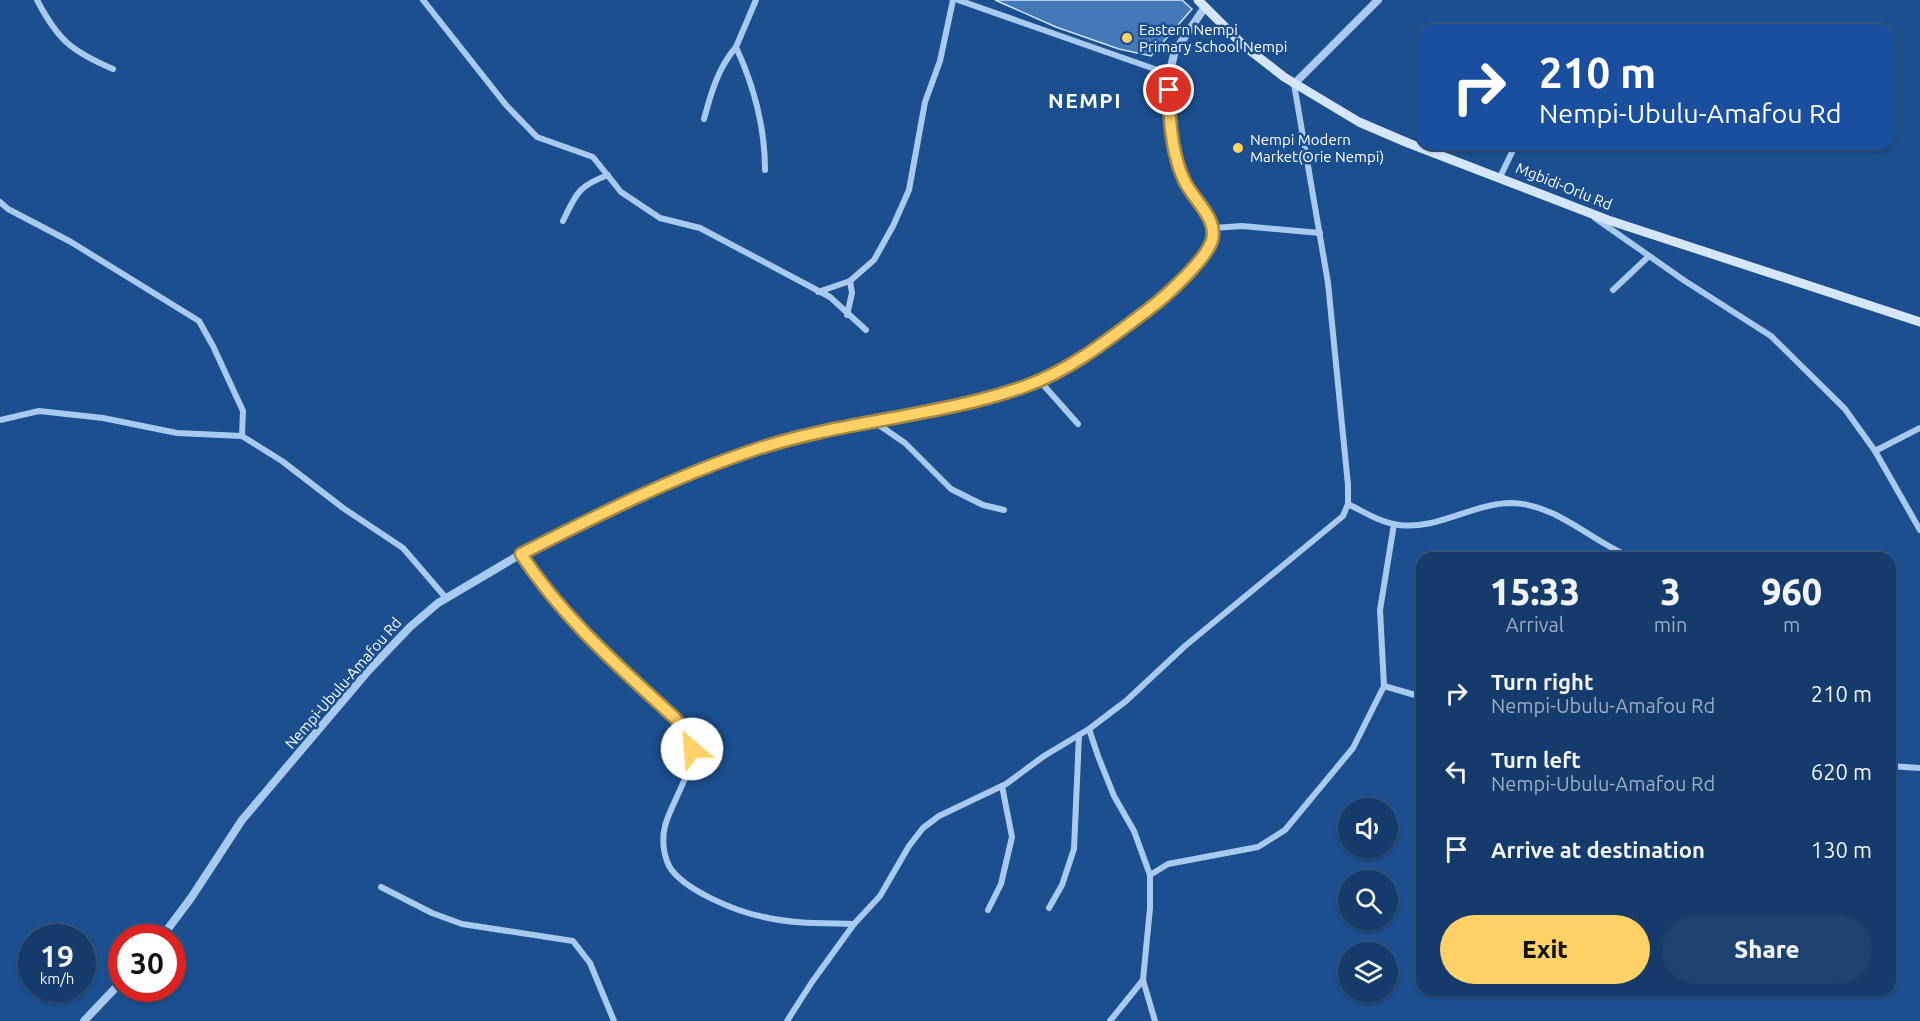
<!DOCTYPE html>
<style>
:root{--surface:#143b6b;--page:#1d4271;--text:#f1f3f6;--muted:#9dadc1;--line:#33557e;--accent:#ffd166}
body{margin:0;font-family:Ubuntu,sans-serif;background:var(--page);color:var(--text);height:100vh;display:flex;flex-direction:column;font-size:22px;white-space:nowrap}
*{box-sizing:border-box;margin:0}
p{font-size:20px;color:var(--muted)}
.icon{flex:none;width:33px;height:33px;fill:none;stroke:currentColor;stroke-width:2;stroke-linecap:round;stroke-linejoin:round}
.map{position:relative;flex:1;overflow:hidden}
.panel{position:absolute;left:1416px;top:552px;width:480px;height:444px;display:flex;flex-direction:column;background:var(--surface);border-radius:18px;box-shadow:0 2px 4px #0004,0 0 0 2px var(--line)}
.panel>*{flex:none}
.top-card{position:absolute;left:1416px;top:24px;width:480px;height:126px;border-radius:18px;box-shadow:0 2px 4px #0004,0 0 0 2px var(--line);background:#1a4fa0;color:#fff;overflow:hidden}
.fabs{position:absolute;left:1338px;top:798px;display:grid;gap:12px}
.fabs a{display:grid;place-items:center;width:60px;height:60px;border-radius:50%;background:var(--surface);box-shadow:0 2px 4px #0004,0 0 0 2px var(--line);font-size:30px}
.speed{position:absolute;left:18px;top:924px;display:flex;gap:12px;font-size:30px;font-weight:700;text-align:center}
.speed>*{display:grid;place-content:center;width:78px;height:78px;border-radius:50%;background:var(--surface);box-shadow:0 2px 4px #0004,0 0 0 2px var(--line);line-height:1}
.speed small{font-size:15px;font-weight:400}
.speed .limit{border:9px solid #d22;background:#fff;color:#111}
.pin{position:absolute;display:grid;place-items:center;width:51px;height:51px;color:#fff;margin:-26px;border:3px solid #fff;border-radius:50%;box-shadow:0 2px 6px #0007}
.me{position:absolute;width:66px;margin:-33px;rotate:333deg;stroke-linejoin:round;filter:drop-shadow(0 0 4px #0008)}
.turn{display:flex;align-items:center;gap:21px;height:126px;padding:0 24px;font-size:27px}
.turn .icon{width:78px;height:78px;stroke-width:2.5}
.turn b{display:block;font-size:42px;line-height:51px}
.eta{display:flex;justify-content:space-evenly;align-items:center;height:102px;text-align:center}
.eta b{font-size:36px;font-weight:800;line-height:42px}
.button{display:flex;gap:12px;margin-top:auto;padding:12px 24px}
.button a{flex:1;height:69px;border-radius:36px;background:var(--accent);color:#111;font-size:24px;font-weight:800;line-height:69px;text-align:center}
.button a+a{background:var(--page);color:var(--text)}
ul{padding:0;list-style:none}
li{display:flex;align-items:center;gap:18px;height:78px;padding:0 24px}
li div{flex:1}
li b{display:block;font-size:22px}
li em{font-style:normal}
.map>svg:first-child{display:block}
.building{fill:#4478b7;stroke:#cfe3fa;stroke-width:1.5}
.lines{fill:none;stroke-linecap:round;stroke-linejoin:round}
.minor{stroke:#a9c9ee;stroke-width:6}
.tertiary{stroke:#a9c9ee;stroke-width:8}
.secondary{stroke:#d6e6fa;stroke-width:9}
.route-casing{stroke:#a68842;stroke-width:15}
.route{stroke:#ffd166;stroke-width:10}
.poi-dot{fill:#ffd166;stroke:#1b4f8f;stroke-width:2}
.labels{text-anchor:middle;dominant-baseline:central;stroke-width:5;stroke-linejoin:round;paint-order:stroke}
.poi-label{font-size:15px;fill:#fff;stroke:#1b4f8f;text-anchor:start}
.street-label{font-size:15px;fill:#fff;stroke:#1b4f8f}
.district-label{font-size:21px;font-weight:bold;letter-spacing:1.5px;fill:#fff;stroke:#1b4f8f}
</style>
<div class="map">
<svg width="1920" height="1021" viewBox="0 0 1920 1021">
<rect width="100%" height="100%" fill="#1b4f8f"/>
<path class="building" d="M995,0H1182L1192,9L1151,56L1119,49L1056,27Z"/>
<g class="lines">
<g class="minor">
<path d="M37,0C58,40 71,51 113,69"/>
<path d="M423,0L506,105L537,137L593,157L621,192L660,218L700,228L830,297L866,330"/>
<path d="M756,0L736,47C754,86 765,126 765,170"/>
<path d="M958,0L1169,74"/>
<path d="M704,119C711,93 718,68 736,47"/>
<path d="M1500,177L1516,144"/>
<path d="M0,202L8,209L71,242L199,321L213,346L243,411L242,436"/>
<path d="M1595,218L1685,281L1771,336L1845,409L1875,451L1920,530"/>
<path d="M563,221C576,194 578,186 608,175"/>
<path d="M1213,228L1242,226L1320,233"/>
<path d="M1613,290L1649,256"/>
<path d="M818,292L850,281L874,260L893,226L909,190L925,102L940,61L953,0"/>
<path d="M847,315L852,293L850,281"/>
<path d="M1039,380L1078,424"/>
<path d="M0,420L39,411L103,418L177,433L242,436L282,461L343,508L403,548L446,598"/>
<path d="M873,421L905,443L951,489L983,505L1004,510"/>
<path d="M1875,451L1920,428"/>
<path d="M1348,504C1364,512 1381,523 1399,525C1438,530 1473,503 1512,503C1557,504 1593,543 1633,558"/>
<path d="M521,554C564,619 617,666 675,718C679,723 686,729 689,735C702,761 671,801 665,826C662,839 663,853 669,866C683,890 737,912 764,917C793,924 825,923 854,924"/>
<path d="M1384,686L1422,697"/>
<path d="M1089,729L1098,756L1114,796L1134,831L1150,875V908L1143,980L1155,1021"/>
<path d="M1890,766L1920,768"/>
<path d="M1150,875L1168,864L1258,847L1285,830L1353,748L1384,686L1380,610L1394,524"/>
<path d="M381,887L432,913L462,924L573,941L590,963L614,1021"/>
<path d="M1049,908L1062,885L1074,849L1079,735"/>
<path d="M988,910L1001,884L1012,837L1002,786"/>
<path d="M787,1021L812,982L854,924L880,896L909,846L923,828L939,816L1006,784L1044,756L1089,729L1126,701L1185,646L1343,516L1348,504V485L1328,283L1294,84"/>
<path d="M1110,1021L1143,980"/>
</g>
<g class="tertiary">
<path d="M1294,84L1378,0"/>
<path d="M161,938L191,898L242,820L369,670L410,627L438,603L521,554L639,494L757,449L826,431L968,402L1029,385L1094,350L1170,293L1212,242L1213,228L1185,182L1175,149L1169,107V74L1175,51L1205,7"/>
<path d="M84,1021L122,981"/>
</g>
<path class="secondary" d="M1198,0L1243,45L1284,77L1359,122L1408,143L1608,220L1920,322"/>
</g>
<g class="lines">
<g class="route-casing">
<path id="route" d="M692,749L689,736L675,718C618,666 563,618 521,554C598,515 675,476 757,449C845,420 939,417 1026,386C1071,370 1112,337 1149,309C1165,297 1207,259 1212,240C1218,219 1194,200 1185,182C1172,156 1169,119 1169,90"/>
</g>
<use href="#route" class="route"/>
</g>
<g class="poi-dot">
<circle cx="1127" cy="38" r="6"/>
<circle cx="1238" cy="148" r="6"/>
</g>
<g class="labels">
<g class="poi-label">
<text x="1139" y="29">Eastern Nempi<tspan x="1139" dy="17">Primary School Nempi</tspan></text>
<text x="1250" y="139">Nempi Modern<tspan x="1250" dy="17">Market(Orie Nempi)</tspan></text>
</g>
<g class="street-label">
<text transform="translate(1564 186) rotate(22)">Mgbidi-Orlu Rd</text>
<text transform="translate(343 683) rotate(-49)">Nempi-Ubulu-Amafou Rd</text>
</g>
<g class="district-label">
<text x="1085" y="100">NEMPI</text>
</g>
</g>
</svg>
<div class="fabs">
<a><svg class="icon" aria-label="sound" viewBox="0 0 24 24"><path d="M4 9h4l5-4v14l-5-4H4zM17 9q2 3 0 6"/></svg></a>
<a><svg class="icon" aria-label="search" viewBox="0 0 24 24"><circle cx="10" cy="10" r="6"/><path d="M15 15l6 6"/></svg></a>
<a><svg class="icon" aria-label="layers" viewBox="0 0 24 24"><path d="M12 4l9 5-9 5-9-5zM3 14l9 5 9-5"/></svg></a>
</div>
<div class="speed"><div>19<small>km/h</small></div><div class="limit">30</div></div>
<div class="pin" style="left:1169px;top:90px;background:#d93025"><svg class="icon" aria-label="arrive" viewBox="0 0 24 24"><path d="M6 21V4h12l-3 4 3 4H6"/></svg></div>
<svg class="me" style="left:692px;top:749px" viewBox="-20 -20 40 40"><circle r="19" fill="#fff"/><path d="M0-13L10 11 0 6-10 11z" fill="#ffd166"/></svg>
<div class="top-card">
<div class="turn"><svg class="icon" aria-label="right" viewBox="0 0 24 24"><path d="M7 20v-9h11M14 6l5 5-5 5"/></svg><div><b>210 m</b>Nempi-Ubulu-Amafou Rd</div></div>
</div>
<section class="panel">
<div class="eta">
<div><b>15:33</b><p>Arrival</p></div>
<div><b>3</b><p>min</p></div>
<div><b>960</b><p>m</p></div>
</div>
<ul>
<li><svg class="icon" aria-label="right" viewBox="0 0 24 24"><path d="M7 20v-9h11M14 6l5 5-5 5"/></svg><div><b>Turn right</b><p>Nempi-Ubulu-Amafou Rd</p></div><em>210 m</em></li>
<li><svg class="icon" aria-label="left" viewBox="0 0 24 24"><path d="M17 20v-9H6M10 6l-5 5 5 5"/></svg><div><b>Turn left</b><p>Nempi-Ubulu-Amafou Rd</p></div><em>620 m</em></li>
<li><svg class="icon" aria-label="arrive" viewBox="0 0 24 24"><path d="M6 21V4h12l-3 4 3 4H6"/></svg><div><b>Arrive at destination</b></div><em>130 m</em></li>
</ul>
<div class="button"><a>Exit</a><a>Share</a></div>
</section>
</div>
